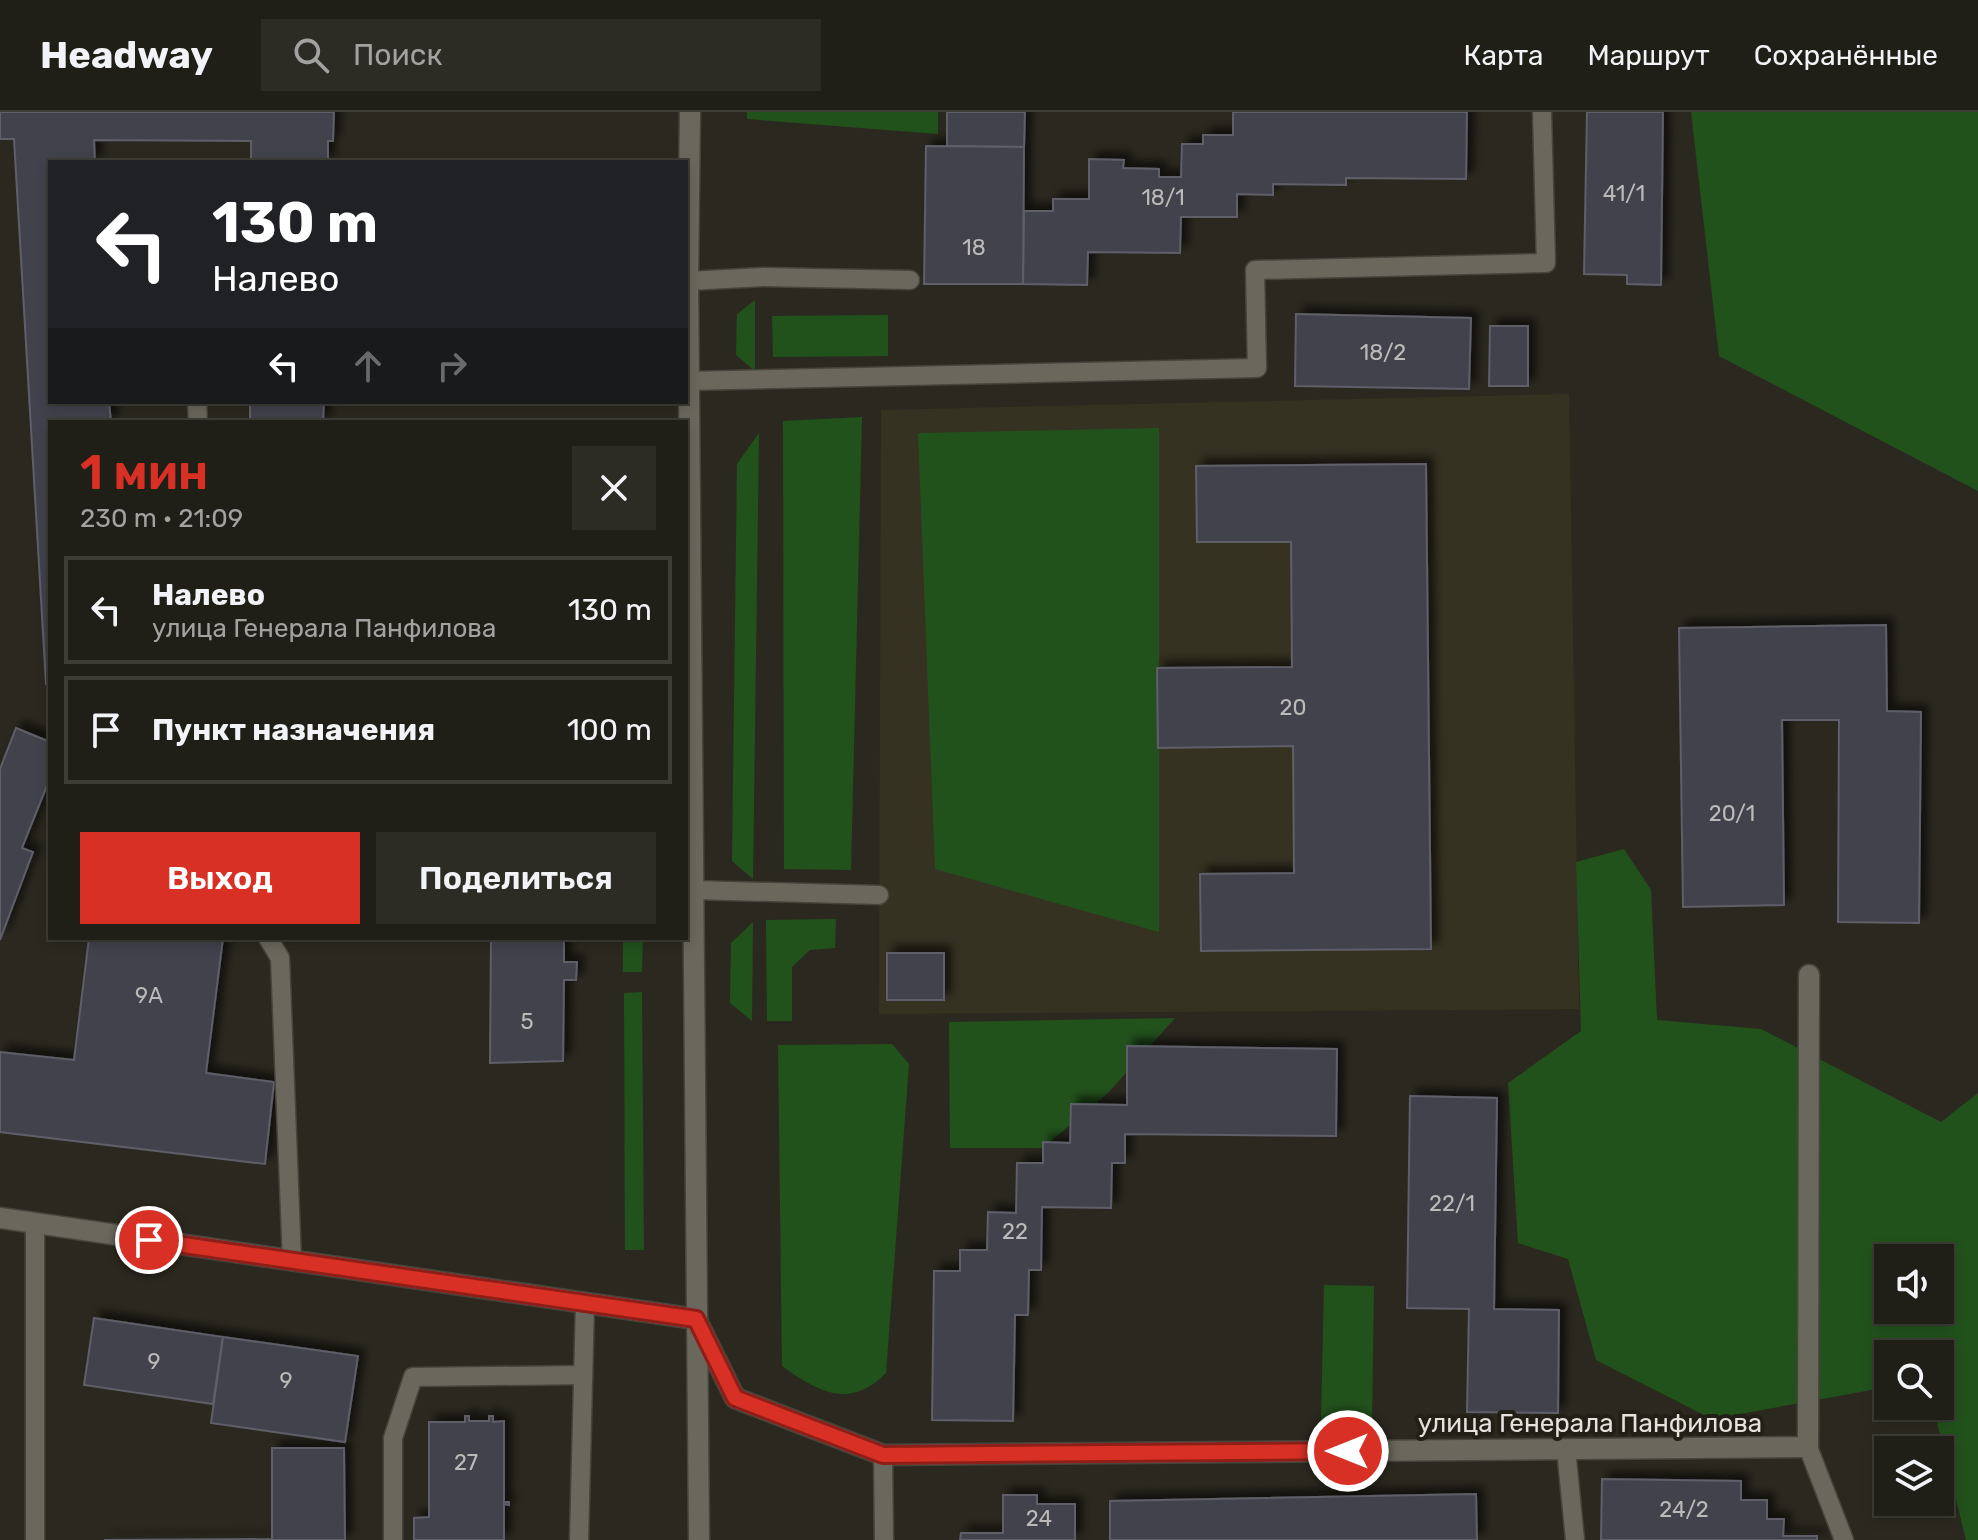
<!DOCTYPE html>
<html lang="ru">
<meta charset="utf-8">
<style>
:root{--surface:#201f17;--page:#2d2c24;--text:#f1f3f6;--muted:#a2a2a1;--line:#3d3d36;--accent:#d93025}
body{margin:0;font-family:Rubik,sans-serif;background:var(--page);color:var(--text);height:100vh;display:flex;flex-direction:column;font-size:30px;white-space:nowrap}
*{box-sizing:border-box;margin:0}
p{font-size:26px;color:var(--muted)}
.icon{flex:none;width:44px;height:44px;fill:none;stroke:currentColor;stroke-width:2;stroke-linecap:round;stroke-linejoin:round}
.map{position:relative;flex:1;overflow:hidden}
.drawer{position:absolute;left:48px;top:308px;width:640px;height:520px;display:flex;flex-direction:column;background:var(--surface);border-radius:0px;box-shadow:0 4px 12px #0003,0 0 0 2px var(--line)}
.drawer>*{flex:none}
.hud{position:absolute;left:48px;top:48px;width:640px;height:244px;border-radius:0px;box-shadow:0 4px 12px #0003,0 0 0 2px var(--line);background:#202124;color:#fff;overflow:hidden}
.fabs{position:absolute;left:1874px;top:1132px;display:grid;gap:16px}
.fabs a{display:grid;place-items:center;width:80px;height:80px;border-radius:0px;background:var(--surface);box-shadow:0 4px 12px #0003,0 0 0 2px var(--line);font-size:40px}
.pin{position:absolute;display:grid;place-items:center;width:68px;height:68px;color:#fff;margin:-34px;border:4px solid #fff;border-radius:50%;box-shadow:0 2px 8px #0007}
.me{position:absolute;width:88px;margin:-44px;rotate:270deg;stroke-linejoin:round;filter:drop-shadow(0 0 6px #0008)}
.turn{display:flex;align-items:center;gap:28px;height:168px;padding:0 32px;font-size:36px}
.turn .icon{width:104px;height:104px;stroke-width:2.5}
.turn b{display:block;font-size:56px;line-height:68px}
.lanes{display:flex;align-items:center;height:76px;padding:0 32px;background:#0003;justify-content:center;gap:40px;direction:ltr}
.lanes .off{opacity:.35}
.round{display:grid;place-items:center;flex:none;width:84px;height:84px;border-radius:0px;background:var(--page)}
.head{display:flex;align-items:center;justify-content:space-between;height:136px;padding:0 32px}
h1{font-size:48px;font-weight:600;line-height:60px;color:var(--accent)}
.cta{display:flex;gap:16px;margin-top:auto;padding:16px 32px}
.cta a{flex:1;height:92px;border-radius:0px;background:var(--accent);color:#fff;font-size:32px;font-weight:600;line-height:92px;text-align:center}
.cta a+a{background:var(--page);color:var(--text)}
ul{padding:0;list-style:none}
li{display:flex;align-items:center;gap:24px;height:108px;margin:0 16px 12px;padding:0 16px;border:4px solid var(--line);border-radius:0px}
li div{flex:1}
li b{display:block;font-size:30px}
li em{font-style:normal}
header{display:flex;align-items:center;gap:48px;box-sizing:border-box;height:112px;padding:0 40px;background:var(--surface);border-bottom:2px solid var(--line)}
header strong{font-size:38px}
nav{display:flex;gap:44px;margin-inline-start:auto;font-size:28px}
.search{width:560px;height:72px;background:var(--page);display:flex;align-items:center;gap:20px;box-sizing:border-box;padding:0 28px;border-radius:0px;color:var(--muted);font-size:30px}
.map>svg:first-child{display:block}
.built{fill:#363222}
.green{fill:#22521c;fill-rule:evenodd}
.building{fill:#43434e;stroke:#5e5e6a;stroke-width:2;filter:url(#shadow)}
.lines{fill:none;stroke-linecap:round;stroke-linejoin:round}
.service-casing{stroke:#46443c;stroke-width:21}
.minor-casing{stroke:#46443c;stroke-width:23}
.service{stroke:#6a675c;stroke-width:18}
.minor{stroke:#6a675c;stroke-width:20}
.route-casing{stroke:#8d1f18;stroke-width:20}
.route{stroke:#d93025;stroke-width:14}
.labels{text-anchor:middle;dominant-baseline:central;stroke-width:8;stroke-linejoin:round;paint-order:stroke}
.number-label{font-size:22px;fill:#bcbab8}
.street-label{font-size:26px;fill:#e4e2dc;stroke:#221f16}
</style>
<header>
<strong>Headway</strong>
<div class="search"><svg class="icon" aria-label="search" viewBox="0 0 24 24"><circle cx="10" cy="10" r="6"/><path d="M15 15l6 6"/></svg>Поиск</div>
<nav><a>Карта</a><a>Маршрут</a><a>Сохранённые</a></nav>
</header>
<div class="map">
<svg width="1978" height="1428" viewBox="0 0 1978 1428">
<defs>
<filter id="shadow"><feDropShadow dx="7" dy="-7" stdDeviation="4" flood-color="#0009"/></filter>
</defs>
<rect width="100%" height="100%" fill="#2b291f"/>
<path class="built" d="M1569,282L1579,897L879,902L881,298Z"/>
<g class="green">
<path d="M747,0H938V22L747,7Z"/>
<path d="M1691,0H1978V379L1719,244Z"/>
<path d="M755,188V259L736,243L737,202Z"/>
<path d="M888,203V244L773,245L772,204Z"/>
<path d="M862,305L851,758L784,757L783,309Z"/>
<path d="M1159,316V820L935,757L918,321Z"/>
<path d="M759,321L753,767L732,749L737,352Z"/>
<path d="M1624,737L1651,778L1657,908L1761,917L1941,1010L1978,981V1428H1966L1933,1294H1940V1242H1888V1275L1712,1307L1596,1248L1568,1147L1518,1131L1508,971L1581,919L1576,750ZM1888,1146H1940V1198H1888Z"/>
<path d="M836,807L835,836L810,838L792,855V909H767L766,808Z"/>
<path d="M753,810L752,909L730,891L731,831Z"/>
<path d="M623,826H643L642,860H623Z"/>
<path d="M642,880L644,1138H625L624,881Z"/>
<path d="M1175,906L1108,981L1043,1036H950L949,910Z"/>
<path d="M892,932L909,952L886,1261C849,1298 819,1280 782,1254L778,933Z"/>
<path d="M1324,1173L1374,1174L1372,1309L1321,1308Z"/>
</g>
<g class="building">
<path d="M0,0H334L333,29H328V50H251V29L94,28L95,50H50V290H109L111,310H50V572H46L14,27H0Z"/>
<path d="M947,0H1025L1024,35L947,34Z"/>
<path d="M1233,0H1467L1466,67L1346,66V73L1273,72V83L1237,82V105H1181L1180,141L1088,140L1087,173L1023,172L1024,99H1053V87H1089V47L1124,48L1123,56L1159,57V65H1181L1182,32H1203V23H1233Z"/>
<path d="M1587,0H1663L1661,173L1627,172V163L1584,162Z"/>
<path d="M926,34L1024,35L1023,172H924Z"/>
<path d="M1296,202L1471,206L1469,277L1295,274Z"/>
<path d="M1490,214H1528V274H1489Z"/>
<path d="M250,290H324L323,310H250Z"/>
<path d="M1426,352L1431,837L1201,839L1200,762L1294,761L1293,634L1158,636L1157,556L1292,555L1291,430H1197L1196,354Z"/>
<path d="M1886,513L1887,599L1921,600L1919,811L1838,810L1839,608H1782L1784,793L1683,795L1679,516Z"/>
<path d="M16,616L50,630V666L22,736L33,740L0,828V657Z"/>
<path d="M89,826H223L206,961L274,970L265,1052L0,1020V940L74,948Z"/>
<path d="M491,826H564V850H577L576,868H564L563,949L490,951Z"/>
<rect x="887" y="841" width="57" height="47"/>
<path d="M1127,934L1337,937L1336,1024L1125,1022V1051H1112L1111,1096L1042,1095L1041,1158H1029L1028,1203H1015L1013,1309L932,1308L934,1159H960V1138H987L988,1100L1016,1101L1017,1051H1043V1030L1070,1031L1071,992L1127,993Z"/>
<path d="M1410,984L1497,986L1494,1197L1559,1198L1558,1301L1467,1300L1469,1197L1407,1196Z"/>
<path d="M94,1206L223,1225L213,1292L84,1273Z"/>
<path d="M223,1225L358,1244L345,1330L211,1311Z"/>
<path d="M465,1304H469V1309H489V1304H493V1310L504,1309V1390H509V1393L504,1392V1428H414V1406L429,1405V1310H465Z"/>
<path d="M272,1336H344L345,1428H104L272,1427Z"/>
<path d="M1602,1367L1741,1369V1388H1767V1407H1784L1783,1424H1817V1428H1601Z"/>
<path d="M1476,1382L1477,1428H1110V1389Z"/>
<path d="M1003,1383H1037V1392H1075V1428H960L961,1421H1003Z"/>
</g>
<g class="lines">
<g class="service-casing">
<g id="service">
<path d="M688,169L764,165L910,168"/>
<path d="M688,269L1257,256L1255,158L1546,151L1542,0"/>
<path d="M197,290L198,310"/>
<path d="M693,778L879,783"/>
<path d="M268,826L280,846L292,1149"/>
<path d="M35,1111V1428"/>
<path d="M1808,1335L1844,1428"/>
<path d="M1566,1337L1575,1428"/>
<path d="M883,1343L884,1428"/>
<path d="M393,1428V1326L413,1265L583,1263"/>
<path d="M579,1428L585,1191"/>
</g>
</g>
<g class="minor-casing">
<g id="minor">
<path d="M690,0L688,169L699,1428"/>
<path d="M0,1106L696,1207L735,1286L883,1343L1808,1335L1809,863"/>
</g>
</g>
<use href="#service" class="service"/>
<use href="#minor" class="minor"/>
</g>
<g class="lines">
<g class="route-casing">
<path id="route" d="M149,1128L696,1207L735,1286L883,1343L1348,1339"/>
</g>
<use href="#route" class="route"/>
</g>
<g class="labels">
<g class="number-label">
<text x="1624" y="81">41/1</text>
<text x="1163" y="85">18/1</text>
<text x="974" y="135">18</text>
<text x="1383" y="240">18/2</text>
<text x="1293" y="595">20</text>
<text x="1732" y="701">20/1</text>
<text x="149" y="883">9А</text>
<text x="527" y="909">5</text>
<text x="1452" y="1091">22/1</text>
<text x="1015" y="1119">22</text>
<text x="154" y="1249">9</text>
<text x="286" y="1268">9</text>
<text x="466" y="1350">27</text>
<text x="1684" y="1397">24/2</text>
<text x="1039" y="1406">24</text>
</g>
<g class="street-label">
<text x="1590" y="1311">улица Генерала Панфилова</text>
</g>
</g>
</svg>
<div class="fabs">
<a><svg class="icon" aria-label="sound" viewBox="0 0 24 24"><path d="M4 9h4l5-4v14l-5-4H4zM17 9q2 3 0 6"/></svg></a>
<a><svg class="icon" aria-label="search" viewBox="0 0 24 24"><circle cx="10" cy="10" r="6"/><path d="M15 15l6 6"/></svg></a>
<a><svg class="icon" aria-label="layers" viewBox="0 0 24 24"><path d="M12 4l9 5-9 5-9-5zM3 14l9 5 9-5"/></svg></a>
</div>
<div class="pin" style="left:149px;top:1128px;background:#d93025"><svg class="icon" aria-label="arrive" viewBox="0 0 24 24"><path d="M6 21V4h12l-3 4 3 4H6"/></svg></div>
<svg class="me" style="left:1348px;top:1339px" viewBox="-20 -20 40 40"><circle r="17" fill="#d93025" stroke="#fff" stroke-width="3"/><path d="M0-11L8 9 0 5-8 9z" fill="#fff"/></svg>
<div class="hud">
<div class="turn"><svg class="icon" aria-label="left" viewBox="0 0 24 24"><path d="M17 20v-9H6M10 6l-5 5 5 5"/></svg><div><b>130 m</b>Налево</div></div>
<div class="lanes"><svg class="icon" aria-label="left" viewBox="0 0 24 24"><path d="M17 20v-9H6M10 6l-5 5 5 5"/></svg><svg class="icon off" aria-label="ahead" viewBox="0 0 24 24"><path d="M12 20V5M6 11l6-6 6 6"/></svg><svg class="icon off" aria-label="right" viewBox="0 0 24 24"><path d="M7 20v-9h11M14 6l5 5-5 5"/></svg></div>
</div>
<section class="drawer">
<div class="head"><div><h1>1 мин</h1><p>230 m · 21:09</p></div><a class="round"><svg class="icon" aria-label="close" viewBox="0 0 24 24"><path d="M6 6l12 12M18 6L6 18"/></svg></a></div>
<ul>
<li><svg class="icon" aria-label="left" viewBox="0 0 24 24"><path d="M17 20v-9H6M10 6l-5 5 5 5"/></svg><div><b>Налево</b><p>улица Генерала Панфилова</p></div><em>130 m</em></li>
<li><svg class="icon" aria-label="arrive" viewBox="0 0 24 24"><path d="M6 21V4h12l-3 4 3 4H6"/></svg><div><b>Пункт назначения</b></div><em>100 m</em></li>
</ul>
<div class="cta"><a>Выход</a><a>Поделиться</a></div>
</section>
</div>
